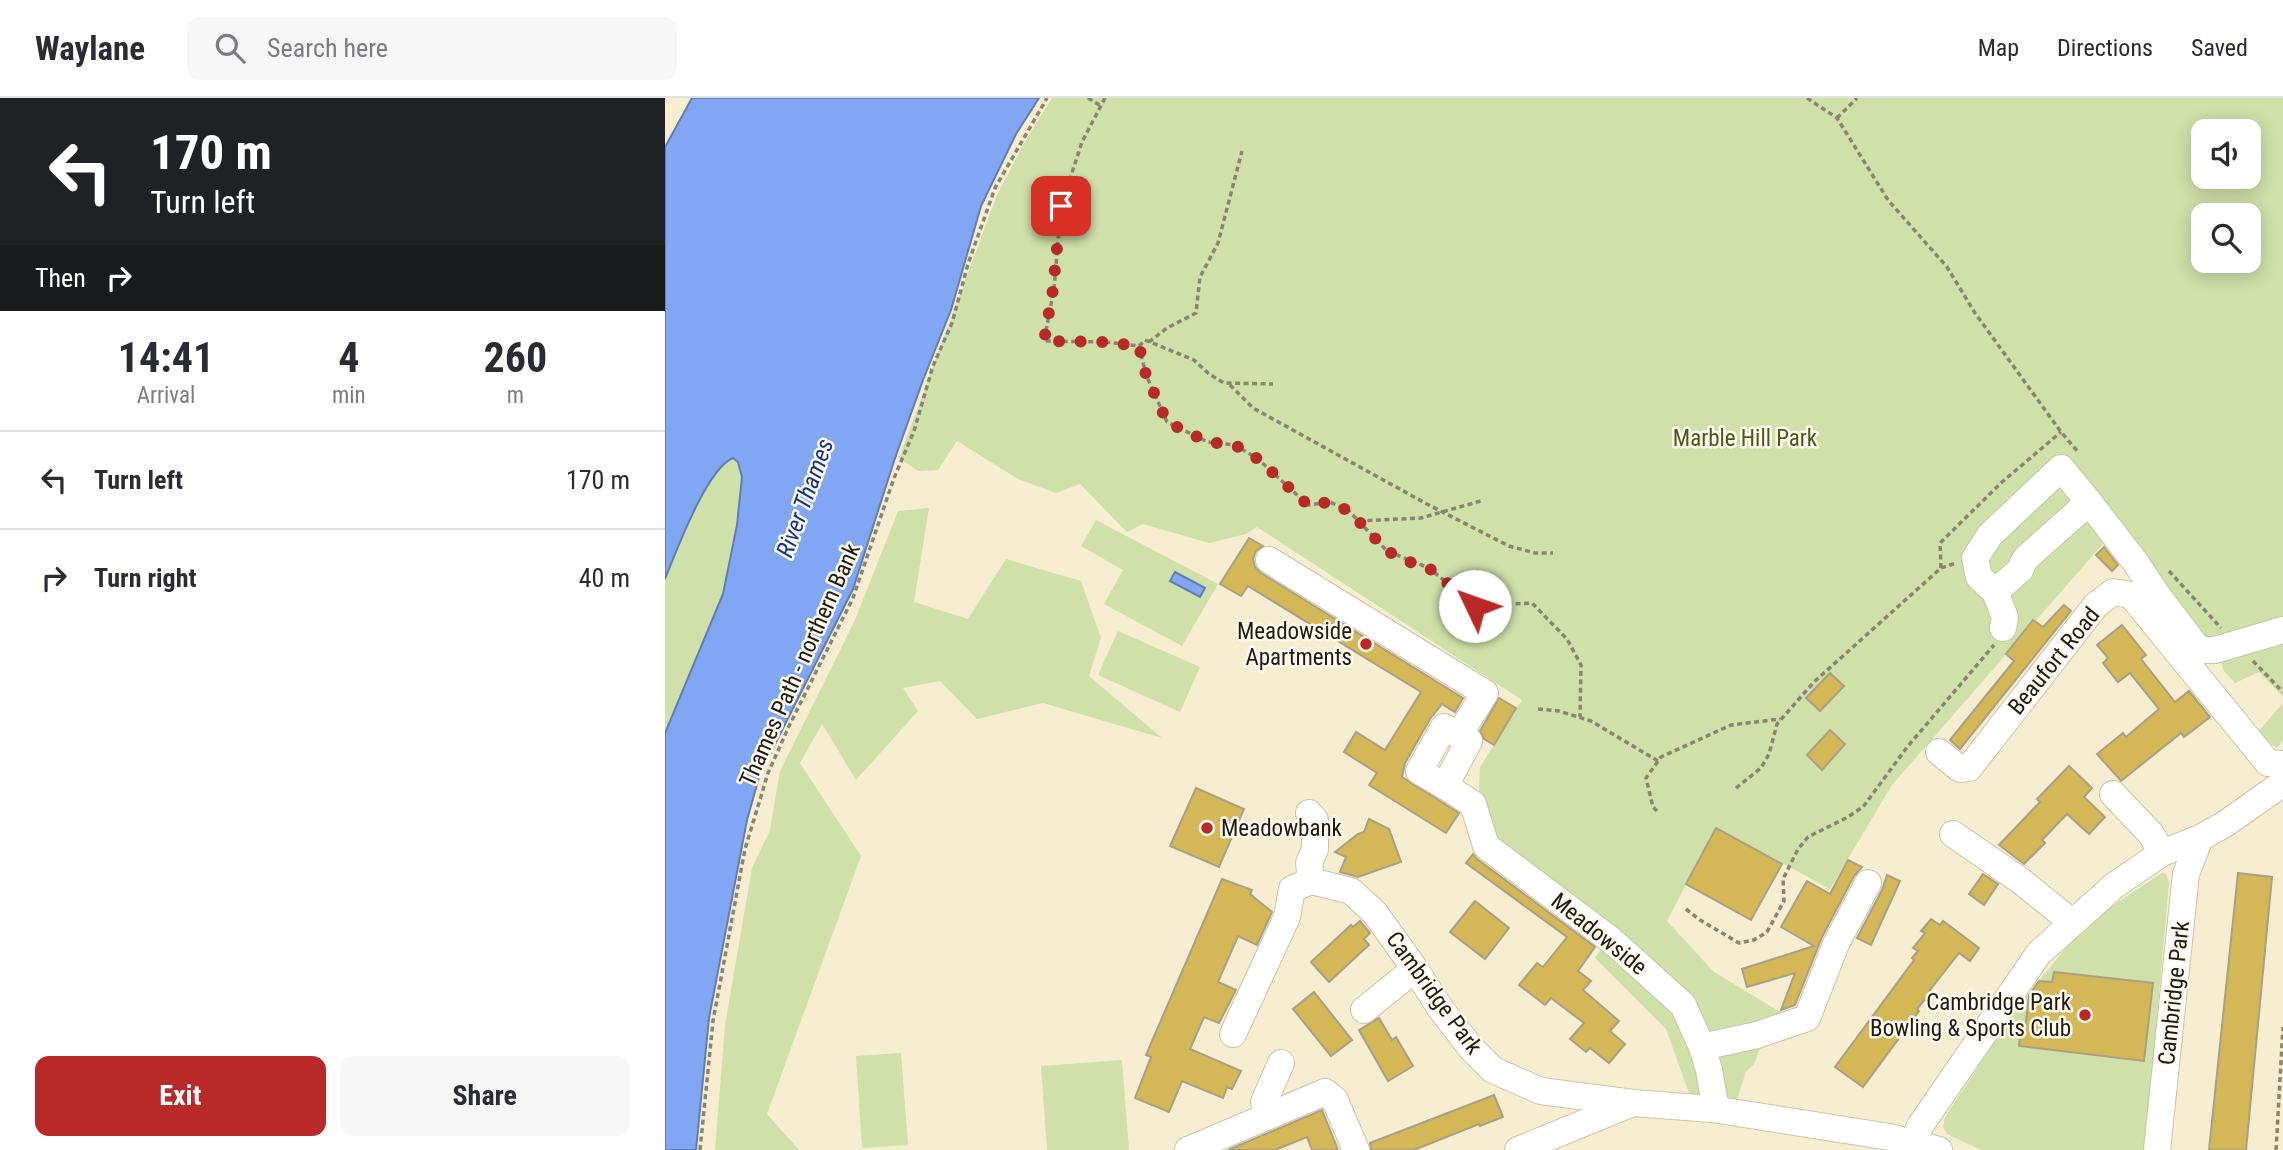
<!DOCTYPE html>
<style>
:root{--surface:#fff;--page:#f7f7f7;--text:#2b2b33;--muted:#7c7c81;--line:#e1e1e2;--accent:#b82928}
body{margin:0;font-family:"Roboto Condensed",sans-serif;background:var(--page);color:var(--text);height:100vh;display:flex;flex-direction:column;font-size:26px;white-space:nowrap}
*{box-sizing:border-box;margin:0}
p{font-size:23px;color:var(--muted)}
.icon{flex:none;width:38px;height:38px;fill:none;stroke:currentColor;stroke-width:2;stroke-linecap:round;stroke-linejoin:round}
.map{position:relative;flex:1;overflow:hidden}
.sheet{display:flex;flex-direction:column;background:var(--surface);width:665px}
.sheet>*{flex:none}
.top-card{background:#202124;color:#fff;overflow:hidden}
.controls{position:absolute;left:1526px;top:21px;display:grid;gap:14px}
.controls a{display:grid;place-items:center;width:70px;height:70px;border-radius:14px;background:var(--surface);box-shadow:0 4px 18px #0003;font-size:35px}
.pin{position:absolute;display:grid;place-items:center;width:60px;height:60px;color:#fff;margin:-30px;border-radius:14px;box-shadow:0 4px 10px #0006}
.me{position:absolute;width:77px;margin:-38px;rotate:312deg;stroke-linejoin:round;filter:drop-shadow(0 0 5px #0008)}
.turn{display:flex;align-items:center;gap:24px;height:147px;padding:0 35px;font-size:32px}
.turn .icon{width:91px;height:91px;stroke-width:2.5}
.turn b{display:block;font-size:49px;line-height:60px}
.then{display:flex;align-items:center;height:66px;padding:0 35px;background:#0003;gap:14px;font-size:26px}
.eta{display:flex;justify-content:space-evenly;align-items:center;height:119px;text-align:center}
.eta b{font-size:42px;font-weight:700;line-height:49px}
.cta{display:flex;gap:14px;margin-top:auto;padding:14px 35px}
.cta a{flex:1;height:80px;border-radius:14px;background:var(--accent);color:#fff;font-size:28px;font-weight:700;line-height:80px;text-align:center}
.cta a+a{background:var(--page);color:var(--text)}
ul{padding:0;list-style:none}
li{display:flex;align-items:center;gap:21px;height:98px;padding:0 35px;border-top:2px solid var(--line)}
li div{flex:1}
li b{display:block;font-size:26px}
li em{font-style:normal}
header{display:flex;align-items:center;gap:42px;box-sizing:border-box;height:98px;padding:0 35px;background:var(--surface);border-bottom:2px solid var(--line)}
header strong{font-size:33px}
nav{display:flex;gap:38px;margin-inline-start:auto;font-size:24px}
.search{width:490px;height:63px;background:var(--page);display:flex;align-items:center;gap:18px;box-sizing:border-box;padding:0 24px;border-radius:14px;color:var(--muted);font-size:26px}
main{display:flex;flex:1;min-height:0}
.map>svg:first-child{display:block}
.green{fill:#cfe0a9;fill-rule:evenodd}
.water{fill:#81a7f4;stroke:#647db0;stroke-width:2}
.building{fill:#d4b756;stroke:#a9a085;stroke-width:2}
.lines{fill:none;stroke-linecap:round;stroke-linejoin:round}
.minor-casing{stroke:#cdc4a8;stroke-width:28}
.path{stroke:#8b8471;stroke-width:3.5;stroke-dasharray:5 3.5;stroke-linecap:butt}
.minor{stroke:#fff;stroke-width:26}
.route{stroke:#b82928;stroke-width:12;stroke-dasharray:0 21.6}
.poi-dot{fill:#b82928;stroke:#fffbf0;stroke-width:2.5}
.labels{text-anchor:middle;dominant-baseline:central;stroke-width:5;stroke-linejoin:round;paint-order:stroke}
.park-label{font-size:23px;fill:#4a5918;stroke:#fffbf0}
.poi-label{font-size:23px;fill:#1f1b11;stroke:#fffbf0;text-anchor:end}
.street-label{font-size:23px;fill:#1f1b11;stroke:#fffbf0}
.water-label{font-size:24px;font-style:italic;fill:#12368d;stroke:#fffbf0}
</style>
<header>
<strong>Waylane</strong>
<div class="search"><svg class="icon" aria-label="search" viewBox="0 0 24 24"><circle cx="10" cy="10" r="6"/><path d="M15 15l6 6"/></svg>Search here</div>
<nav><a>Map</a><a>Directions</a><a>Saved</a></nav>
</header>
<main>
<section class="sheet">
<div class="top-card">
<div class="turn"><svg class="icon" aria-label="left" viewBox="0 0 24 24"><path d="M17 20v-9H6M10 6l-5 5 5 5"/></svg><div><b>170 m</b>Turn left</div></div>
<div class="then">Then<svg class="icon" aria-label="right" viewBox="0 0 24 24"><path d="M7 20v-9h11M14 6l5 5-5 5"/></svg></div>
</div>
<div class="eta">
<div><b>14:41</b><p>Arrival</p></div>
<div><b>4</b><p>min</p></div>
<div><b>260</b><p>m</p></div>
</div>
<ul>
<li><svg class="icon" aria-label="left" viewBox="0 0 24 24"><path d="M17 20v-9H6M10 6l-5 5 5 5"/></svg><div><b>Turn left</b></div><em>170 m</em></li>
<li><svg class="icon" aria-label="right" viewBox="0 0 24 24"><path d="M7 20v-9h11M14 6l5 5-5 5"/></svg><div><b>Turn right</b></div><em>40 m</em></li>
</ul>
<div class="cta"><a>Exit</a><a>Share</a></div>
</section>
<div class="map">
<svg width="1618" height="1052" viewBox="0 0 1618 1052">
<rect width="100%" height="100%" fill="#f7eed1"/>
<g class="green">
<path d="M387,0H1618V599L1594,574L1570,585L1559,573L1555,562L1535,568L1443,440L1227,687L1165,791L1051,729L1002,823L1049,874L1115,914L1129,920L1103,929L1089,966L1081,974L1071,1004L1025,998L1001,931L930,860L949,830L831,743L814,695L815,669L857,602L592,429L581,436L544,445L478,426L462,434L415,386L391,395L353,381L292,343L273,372L253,373L234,360L332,97L362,40ZM1538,33H1584V79H1538ZM1538,117H1584V163H1538Z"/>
<path d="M68,360L73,364L77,379L72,427L58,496L0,635V481L33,403L60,363Z"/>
<path d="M264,410L249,504L303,521L341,461L416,483L436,540L424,578L497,640L378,605L312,621L275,583L238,590L253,613L191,682L157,626L135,665L196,758L102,1016L134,1052H50L60,927L87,770L105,732L115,673L190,522L233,413Z"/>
<path d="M431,422L553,486L517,548L439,506L458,472L416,448Z"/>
<path d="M453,533L535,569L515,614L433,577Z"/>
<path d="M1618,605V642L1612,650L1591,636Z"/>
<path d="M1497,775L1501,776L1504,785L1480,1052H1316L1282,1036L1278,1029L1280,1019L1352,910L1407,842L1444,810Z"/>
<path d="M236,955L243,1047L197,1050L191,958Z"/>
<path d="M457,962L464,1052H382L376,968Z"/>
</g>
<g class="water">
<path d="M27,0H374L351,36L316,108L286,212L258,282L229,363L188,491L95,676L82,722L44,920L31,1052H0V635L58,496L72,427L77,379L73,364L68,360C42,370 11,454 0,481V49Z"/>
<path d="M510,474L540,490L535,499L505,483Z"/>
</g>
<g class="building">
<path d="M584,440L598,448L591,453L588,461L590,469L596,475L798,600L790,614L777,606L765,621L740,665L737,679L794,715L781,735L704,687L712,675L679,654L691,634L720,652L756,594L583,488L576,498L555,486Z"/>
<path d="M1439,449L1453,467L1447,473L1431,457Z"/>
<path d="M1399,507L1406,513L1295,651L1285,642L1349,563L1341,556L1368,522L1378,529Z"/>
<path d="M1457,527L1481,557L1476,561L1510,604L1524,593L1545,619L1519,639L1516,635L1456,683L1432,656L1458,635L1461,639L1494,611L1465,575L1453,584L1438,565L1443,560L1432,547Z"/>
<path d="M1165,575L1179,588L1155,613L1141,600Z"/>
<path d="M834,600L851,610L829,647L819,641L815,633Z"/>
<path d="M1165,632L1180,646L1157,672L1142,657Z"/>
<path d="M1404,668L1427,690L1419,699L1440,719L1424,736L1402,716L1377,742L1380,745L1359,766L1334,747L1375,704L1372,701Z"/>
<path d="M531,690L579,711L554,769L505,748Z"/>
<path d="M704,721L724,731L736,764L693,779L675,774L681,759L670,754L693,736L699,734Z"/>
<path d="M1051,730L1117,766L1086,822L1021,786Z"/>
<path d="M808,756L812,761L930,849L913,873L926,883L918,892L954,923L945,933L960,946L944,965L925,950L921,954L905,941L919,925L886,900L880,907L854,887L872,865L878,869L902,839L801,765Z"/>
<path d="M1183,762L1197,769L1189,778L1157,839L1130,907L1116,912L1130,875L1082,889L1077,871L1149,848L1116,829L1142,783L1165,796Z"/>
<path d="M1573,775L1607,779L1581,1052H1544Z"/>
<path d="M1318,776L1333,786L1319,807L1304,796Z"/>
<path d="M1222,777L1235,783L1206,847L1192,840L1217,792Z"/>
<path d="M557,781L587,792L585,796L607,814L592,847L573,838L553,884L571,892L554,925L539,919L525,951L576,973L567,991L562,989L558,1000L517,983L504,1014L470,1000L486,959L481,957Z"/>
<path d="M810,803L844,830L820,861L785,834Z"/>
<path d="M1266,821L1275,827L1278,823L1314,850L1305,863L1294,855L1265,892L1266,894L1252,911L1254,913L1198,989L1170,969L1249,862L1247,860L1253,853L1248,850L1260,835L1256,833Z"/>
<path d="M695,823L705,835L699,841L704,847L664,884L646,864L686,827L688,829Z"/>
<path d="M1389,874L1488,885L1479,963L1354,948L1356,931H1360L1364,897L1374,883L1387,884Z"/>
<path d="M649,894L687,942L666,958L628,911Z"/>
<path d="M714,920L727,942L731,939L748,968L723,983L694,932Z"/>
<path d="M829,997L838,1019L815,1028L814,1026L749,1052H706L705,1045Z"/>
<path d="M657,1012L673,1052H647L642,1039L610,1052H563Z"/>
</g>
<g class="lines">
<g class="minor-casing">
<g id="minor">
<path d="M1396,370L1424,404L1360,461L1355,472L1330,494L1314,479L1310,460L1325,437Z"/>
<path d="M1424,404L1471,465L1492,497L1534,552H1550L1618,532"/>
<path d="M604,462L820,595L794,637L804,643L780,688L808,706L821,748L946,842L1018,907L1037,949L1044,972L1049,1001L1047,1011"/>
<path d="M1330,494L1340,519L1338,530"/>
<path d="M1274,654L1295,671L1304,670L1431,507L1448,494L1466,497L1603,665L1618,666"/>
<path d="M780,688L754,673L779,629L794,637"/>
<path d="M1448,696L1486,736L1497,755"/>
<path d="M644,715L650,722V751L644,765L646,783"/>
<path d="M1288,736L1356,783L1408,825"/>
<path d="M699,912L750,871"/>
<path d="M568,936L622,819L627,791L646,783L686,793L710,815L750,871L775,910L806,950L828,972L876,993L968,1005"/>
<path d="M1037,949L1092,937L1142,920L1171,846L1203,785"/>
<path d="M605,1017L599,1004L616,965"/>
<path d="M1248,1044L1255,1028L1374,855L1450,787L1497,755L1535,740L1560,726L1618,685"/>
<path d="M523,1052L660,994L670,1002L691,1052"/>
<path d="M853,1052L968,1005L1047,1011L1225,1039L1274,1052"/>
<path d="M1492,1052L1521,776L1535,740"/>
</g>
</g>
<g class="path">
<path d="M423,0L436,8"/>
<path d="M440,0L417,44L396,108L389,191L379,243L441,244L474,248L480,242L529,262L544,276L559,285L608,286"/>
<path d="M1142,0L1172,20L1223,102L1282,169L1310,215L1396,334L1414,355"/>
<path d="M1172,20L1192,0"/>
<path d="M484,244L502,230L531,215L535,179L553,145L577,53"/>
<path d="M474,248L481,277L502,324L543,344L570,347L593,361L643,407L665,404L684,413L722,453L764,470L810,508L867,505L902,541L916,567L915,619"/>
<path d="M565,287L588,310L760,405L844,448L870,455H888"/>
<path d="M694,423L756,420L819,402"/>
<path d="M1276,470L1275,445L1337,384L1396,334"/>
<path d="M1504,473L1556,530"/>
<path d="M1588,563L1618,594"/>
<path d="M873,611L894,613L926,623L993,663"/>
<path d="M1071,690L1096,670L1104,656L1112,626L1149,584L1276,470L1291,465"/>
<path d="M992,713L988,709L981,680L996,659L1066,627L1115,621"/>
<path d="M1021,811L1035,822L1074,845L1089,842L1102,834L1119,803L1118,781L1133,751L1143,739L1181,720L1198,709L1243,648L1329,547"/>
<path d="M35,1052L48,923L80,751L103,675L125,626L188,500L229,380L249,333L268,268L287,225L303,166L330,90L382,0"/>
<path d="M1611,1052L1618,929"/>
</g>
<use href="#minor" class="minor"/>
</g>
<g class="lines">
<path class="route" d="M396,108L388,191L379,243L441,244L474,248L481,277L502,324L543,344L570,347L593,361L643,407L664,404L684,413L722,453L745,464L764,470L810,508"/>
</g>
<g class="poi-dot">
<circle cx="701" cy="546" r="7"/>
<circle cx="542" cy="730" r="7"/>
<circle cx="1420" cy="917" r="7"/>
</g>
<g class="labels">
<g class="park-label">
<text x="1080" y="340">Marble Hill Park</text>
</g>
<g class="poi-label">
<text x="687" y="533">Meadowside<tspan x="687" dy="26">Apartments</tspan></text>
<text x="556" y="730" text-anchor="start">Meadowbank</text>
<text x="1406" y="904">Cambridge Park<tspan x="1406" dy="26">Bowling &amp; Sports Club</tspan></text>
</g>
<g class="street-label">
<text transform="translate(1389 563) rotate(-51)">Beaufort Road</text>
<text transform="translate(135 567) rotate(-66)">Thames Path - northern Bank</text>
<text transform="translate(934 836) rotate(39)">Meadowside</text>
<text transform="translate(769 895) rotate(54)">Cambridge Park</text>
<text transform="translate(1509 895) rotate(-84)">Cambridge Park</text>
</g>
<g class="water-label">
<text transform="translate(140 400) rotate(-70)">River Thames</text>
</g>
</g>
</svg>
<div class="controls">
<a><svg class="icon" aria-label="sound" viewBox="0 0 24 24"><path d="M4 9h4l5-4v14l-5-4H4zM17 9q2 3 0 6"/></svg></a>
<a><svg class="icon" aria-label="search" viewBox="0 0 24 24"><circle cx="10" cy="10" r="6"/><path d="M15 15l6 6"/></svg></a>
</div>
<div class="pin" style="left:396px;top:108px;background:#d93025"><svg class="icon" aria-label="arrive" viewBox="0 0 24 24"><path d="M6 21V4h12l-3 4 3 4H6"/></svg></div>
<svg class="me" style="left:810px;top:508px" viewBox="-20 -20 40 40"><circle r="19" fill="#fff"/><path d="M0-13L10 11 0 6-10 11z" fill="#b82928"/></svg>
</div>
</main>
